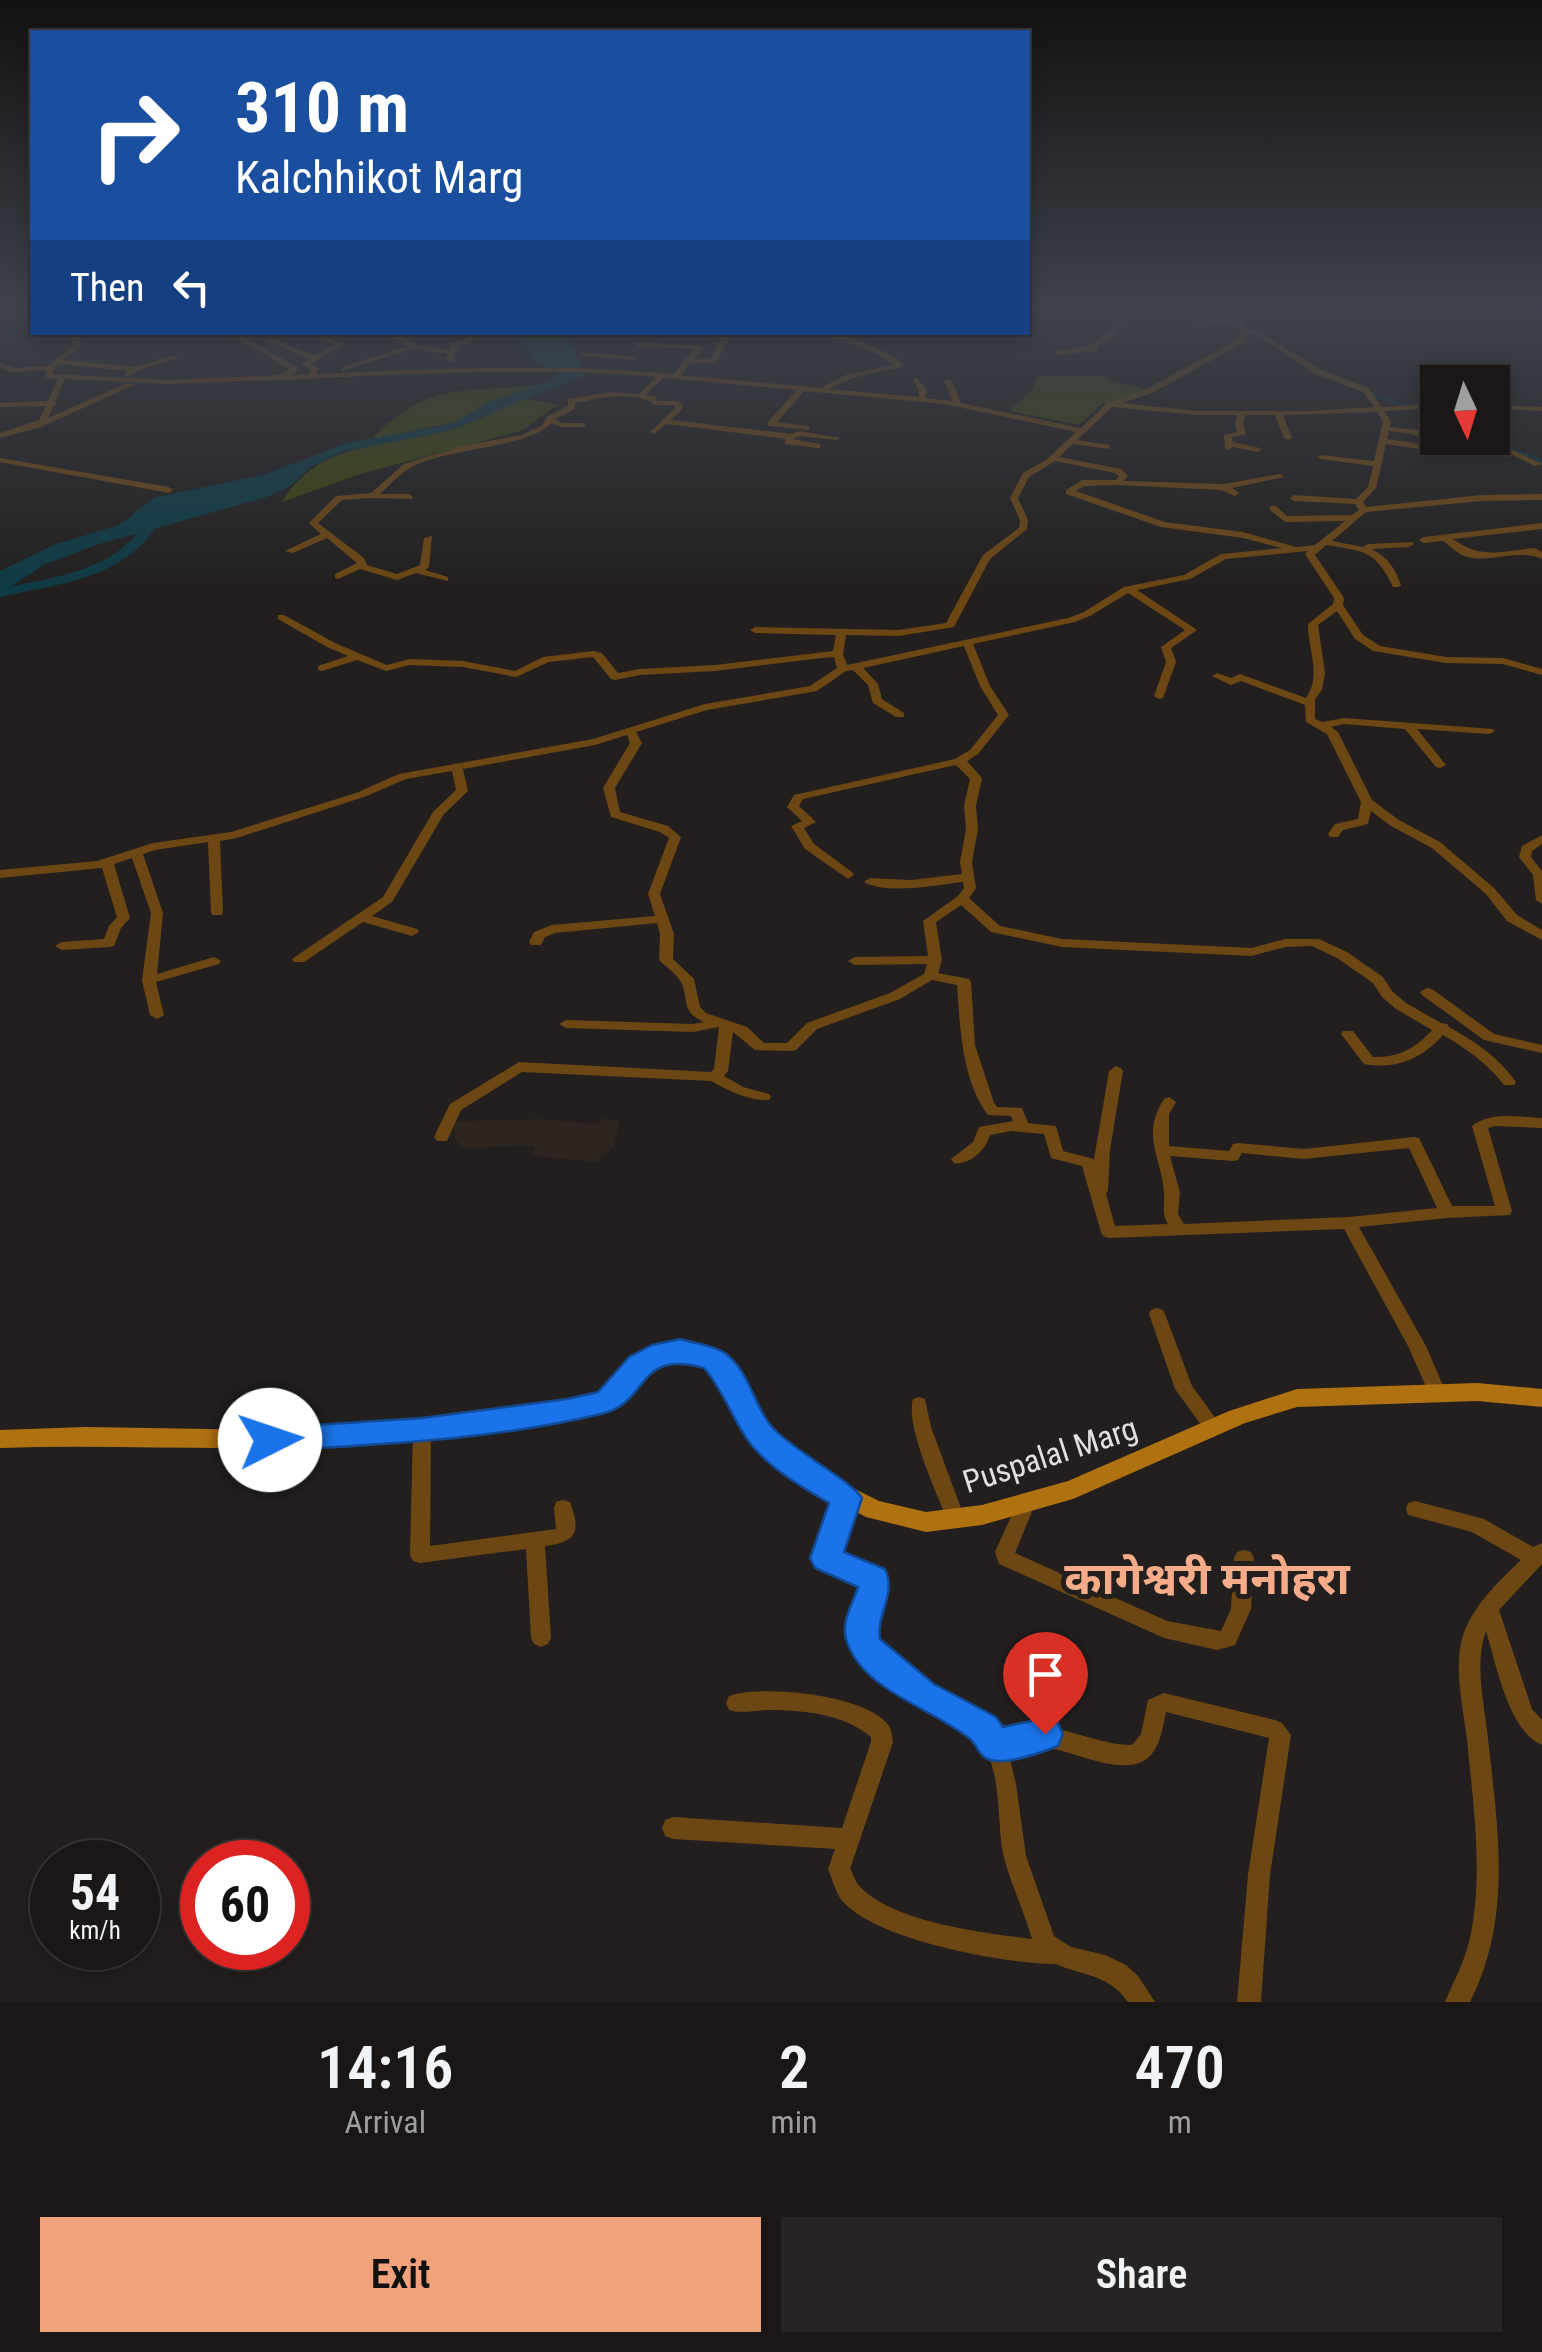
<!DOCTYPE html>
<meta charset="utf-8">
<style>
:root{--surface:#1a1716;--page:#272423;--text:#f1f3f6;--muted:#9f9fa1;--line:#383635;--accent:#f1a17c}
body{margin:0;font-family:"Roboto Condensed","Noto Sans Devanagari",sans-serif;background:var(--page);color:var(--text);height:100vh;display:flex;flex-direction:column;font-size:38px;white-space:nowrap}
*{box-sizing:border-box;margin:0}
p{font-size:32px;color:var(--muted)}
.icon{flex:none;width:55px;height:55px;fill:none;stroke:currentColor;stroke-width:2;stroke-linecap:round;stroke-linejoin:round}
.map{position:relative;height:2002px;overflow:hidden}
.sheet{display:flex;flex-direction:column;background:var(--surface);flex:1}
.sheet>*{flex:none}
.banner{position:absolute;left:30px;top:30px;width:1000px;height:305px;border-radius:0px;box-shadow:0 5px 15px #0003,0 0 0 2px var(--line);background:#1a4fa0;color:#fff;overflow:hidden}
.needle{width:65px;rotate:176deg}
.fabs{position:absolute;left:1420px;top:365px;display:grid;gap:20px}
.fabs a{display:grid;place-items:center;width:90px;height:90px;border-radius:0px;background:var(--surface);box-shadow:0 5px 15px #0003,0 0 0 2px var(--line);font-size:50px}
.speed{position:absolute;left:30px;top:1840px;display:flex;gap:20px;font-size:50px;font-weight:700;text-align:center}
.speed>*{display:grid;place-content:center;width:130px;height:130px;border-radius:50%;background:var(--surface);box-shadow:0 5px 15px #0003,0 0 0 2px var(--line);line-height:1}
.speed small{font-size:25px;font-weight:400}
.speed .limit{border:15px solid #d22;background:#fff;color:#111}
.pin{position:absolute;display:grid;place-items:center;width:85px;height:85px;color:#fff;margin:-102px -42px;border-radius:50% 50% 50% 0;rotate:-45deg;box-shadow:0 0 10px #0007}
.pin .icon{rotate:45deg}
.me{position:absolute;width:110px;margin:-55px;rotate:86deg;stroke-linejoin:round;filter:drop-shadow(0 0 8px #0008)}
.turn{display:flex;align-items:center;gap:35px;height:210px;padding:0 40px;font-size:45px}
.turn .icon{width:130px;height:130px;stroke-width:2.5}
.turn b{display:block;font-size:70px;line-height:85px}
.then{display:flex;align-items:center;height:95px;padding:0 40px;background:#0003;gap:20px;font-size:38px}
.eta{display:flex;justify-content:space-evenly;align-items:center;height:170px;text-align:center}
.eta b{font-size:60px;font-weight:600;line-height:70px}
.cta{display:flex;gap:20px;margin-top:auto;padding:20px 40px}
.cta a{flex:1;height:115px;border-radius:0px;background:var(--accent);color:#111;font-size:40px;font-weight:600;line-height:115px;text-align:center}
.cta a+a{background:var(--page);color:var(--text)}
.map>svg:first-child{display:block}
.built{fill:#2e2521}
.green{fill:#3c450f}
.water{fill:#0e3b45}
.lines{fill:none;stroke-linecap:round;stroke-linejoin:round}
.stream{stroke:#0e3b45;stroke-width:2.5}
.river{fill:#0e3b45;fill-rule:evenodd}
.minor{fill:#6d4713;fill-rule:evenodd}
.major{fill:#b07111;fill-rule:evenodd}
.route{fill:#1a73e8;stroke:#114b97;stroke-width:2.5}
.labels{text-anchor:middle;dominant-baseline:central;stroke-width:10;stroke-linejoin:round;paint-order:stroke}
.near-street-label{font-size:32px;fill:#e3e1e0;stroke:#221f1e}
.near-district-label{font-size:45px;font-weight:bold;fill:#f6ab89;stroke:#221f1e}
</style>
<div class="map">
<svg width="1542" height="2002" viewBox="0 0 1542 2002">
<rect width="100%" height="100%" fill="#221f1e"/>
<path class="built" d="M540,1119L598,1124L600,1119L620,1120L614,1146L597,1162L533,1156L534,1146L462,1148L455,1139L454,1124L459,1121Z"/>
<g class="green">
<path d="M1039,376H1103L1115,383L1149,389L1102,404L1079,425L1009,411L1030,392Z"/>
<path d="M544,384L492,401L455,422L371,440C431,377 470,395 544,384Z"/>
<path d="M524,398L557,405L523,430L360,474L282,502C318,441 385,447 446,431C473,424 498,409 524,398Z"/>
</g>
<path class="water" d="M511,333H567L584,376L444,432L342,452L312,466L289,487L267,497L99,544L45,564L0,594V571L53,545L119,525L156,497L263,475L350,442L433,428L455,422L492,401L551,381L557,374L535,360Z"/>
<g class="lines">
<g class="stream">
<path d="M1251,334L1273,346"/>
<path d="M1371,394L1409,407"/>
<path d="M1423,409L1438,414"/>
<path d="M1511,450L1537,458L1542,464"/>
</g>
<path class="river" d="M143,506L149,510L147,514L155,528C120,580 57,584 0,597V589C50,577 110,573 141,528L134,513Z"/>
<g class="minor">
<path d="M1232,310H1239L1246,327L1263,334L1321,370L1369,388L1381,407L1438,404V408L1384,411L1391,421L1390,427L1417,430L1448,447L1432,451L1386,444L1376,488L1363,502L1366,507L1482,495L1542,494V500L1482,501L1366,512L1332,541L1363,547L1368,544L1412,542L1414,544L1409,547L1372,549C1388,558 1395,568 1401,585L1399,587H1393C1376,550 1363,551 1326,545L1315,555L1344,598L1343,605L1363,635L1380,646L1446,657L1503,658L1542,669V675L1503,664L1446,663L1373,651L1355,639L1337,611L1318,625L1325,673L1322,690L1315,699V719L1322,722L1344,718L1493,729L1495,731L1489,734L1417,729L1446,765L1440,768L1436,767L1405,729L1344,724L1331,727L1338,732L1372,800L1399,820L1440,842L1494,888L1517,915L1542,930V940L1507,921L1486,894L1432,848L1391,826L1371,811L1368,824L1343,830L1338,837H1330L1328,834L1335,824L1358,819L1361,802L1327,734L1306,722L1305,705L1241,681L1231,685L1212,676L1217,673L1231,678L1240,674L1306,698C1322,675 1308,650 1308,624L1333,604L1334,598L1305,554L1308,551L1226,559L1190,579L1137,590L1197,630L1171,648L1176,662L1163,698L1159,699L1154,696L1166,662L1161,647L1185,630L1128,593L1090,616L1075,622L973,644L990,686L1009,715L978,754L967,761L982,778L976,806L978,829L972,862L976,888L969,898L1000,926L1062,939L1251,948L1285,939H1319L1347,952L1383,977L1392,991L1406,1003L1441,1023L1447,1024L1449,1027C1476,1042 1498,1057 1516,1082L1514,1085H1504C1487,1063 1467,1049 1443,1035C1422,1059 1395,1070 1364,1064L1341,1034L1343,1031H1353L1373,1057C1398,1058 1416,1048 1432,1030L1396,1009L1382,997L1373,983L1337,958L1312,946L1285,947L1251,956L1062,947L991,932L961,905L936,922L942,960L938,973L969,979L971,982L975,1045L994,1103L997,1107L1022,1108L1028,1123L1056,1126L1063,1151L1094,1159L1109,1071L1116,1066L1121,1068L1123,1071L1110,1150L1108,1190L1106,1194L1115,1226L1168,1224C1161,1212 1165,1206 1164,1193C1162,1157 1140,1137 1164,1099L1169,1097L1176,1102L1169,1114V1146L1229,1151L1233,1144L1238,1143L1304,1149L1414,1137L1419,1138L1452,1206H1495L1472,1126C1492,1111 1518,1117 1542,1118V1128L1495,1126L1488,1128L1512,1211L1510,1215L1447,1218L1359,1227L1426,1346L1447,1395L1444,1400L1438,1402L1432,1400L1408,1346L1344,1229L1109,1238L1103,1236L1101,1232L1082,1166L1051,1158L1044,1134L1011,1131L990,1135C986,1150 970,1165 954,1163L951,1159L973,1142L979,1127L1013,1121L1011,1116L988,1115C962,1081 960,1027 957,985L932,980L900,999L817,1029L796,1050L791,1051L755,1050L733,1032L728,1071L724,1076L743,1087L769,1094L771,1097L769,1100C749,1101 729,1091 711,1081L522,1072L461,1110L447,1141H437L434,1137L450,1104L519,1062L711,1072L714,1069L719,1027L693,1032L566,1028L559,1024L566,1020L693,1024L704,1022C678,1011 691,996 679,979C674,972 665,966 659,960L660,934L657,923L555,933L545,937L541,945H531L529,942L534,932L552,925L655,916L648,894L669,838L660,832L611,817L603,788L630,743L627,735L595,745L463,769L468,791L444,814L392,902L372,916L417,929L419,932L412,936L363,922L304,962H294L292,959L383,897L433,812L456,790L452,771L406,779L364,797L237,838L220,841L223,912L222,915H212L211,912L208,842L155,850L143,854L163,913L157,974L214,957L221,961L219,964L156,982L164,1015L157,1019L150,1015L142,980L151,913L132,858L114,864L130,918L121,928L114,946L109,947L62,950L55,946L62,942L104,939L109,926L117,917L102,868L0,878V870L97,861L153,843L231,832L356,793L399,774L593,739L705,704L810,686L837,668L834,657L822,658L715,671L640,675L615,680L611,679L593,657L549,662L516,677L463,667L410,665L386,671L357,660L322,671L318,670V666L348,656L327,647L278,619V615H284L335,643L387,665L410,659L463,661L515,671L543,657L593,651L602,653L618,673L640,669L715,665L833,651L836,635L755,633L750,630L755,627L899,630L946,623L983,555L1019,528L1020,520L1010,498L1023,473L1046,460L1076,432L944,404L804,391L777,422L806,426H809V430L771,426H768V422L797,390L663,378L646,395L656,397L657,401H679L683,408L671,420L791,434L799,431L840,438L836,440L800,436L793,439L820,444V448H817L784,444L786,439L666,424L654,434L650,432L675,408L674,405H654C637,389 597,399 575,403V409L555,419L562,423H585V427H561L551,423C531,448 444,448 410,468C399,474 389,486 380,494H409L413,497L412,499L369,498L342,500L318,523L364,558L367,565L397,574L420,565L424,538L432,536L429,567L425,570L448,577V581L416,573L397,580L360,569L338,579L335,578V574L357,563L327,538L293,553L285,551L321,534L309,523L336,496L371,493L404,464L462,446L522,435L542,425L548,416L568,406V399L609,392L639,394L656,377C543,366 428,374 315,378L311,380L308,379L168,384L65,379L55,401L57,403L54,405L48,418L127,383L134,385L41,427L0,438V433L39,420L46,406L0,407V403L48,401L58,379L46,378V370L13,372L0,368V363L14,368L48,366L74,345L69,332H76L82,345L64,360L134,367L173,356L177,358L137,371L128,377L124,375L128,371L59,364L54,369L53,374L168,380L280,375L289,369L226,332H235L297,367V371L291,375L309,374L311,369L301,365L309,359L264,340L271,338L314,356L334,344L302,332H313L344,344L311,364L319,368L316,374C436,369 556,363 674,374L694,349L639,347L635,345L636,343L699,345L703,347L694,359H710L721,337L725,335L729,337L716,363H690L682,375L820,388L848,374L895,365L878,354L816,332C844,332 883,348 905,366L853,378L828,389L918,397L919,390L913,380L917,378L927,390L925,398L953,401L944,381L948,379L952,381L961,403L1081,428L1107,403L1146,389L1239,339L1241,332L1238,325L1138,315L1125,318L1114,336L1097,347L1098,351L1059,355H1056V351C1088,347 1102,345 1120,316L1138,311L1236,321ZM1248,333L1259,336L1315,374L1363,392L1374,407L1311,411H1196L1122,403L1152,393L1245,342ZM1112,407L1196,415H1238L1235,423L1237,432L1224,435L1225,448L1229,450L1233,447L1257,452L1261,450L1260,448L1233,442L1232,437L1246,434L1243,423L1246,415H1275L1284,438L1288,440L1292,438L1283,415L1377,412L1383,421L1374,461L1321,455L1317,457L1321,459L1373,466L1368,487L1356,499L1294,495L1290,498L1294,501L1355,504L1359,510L1352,515L1287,516L1276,506H1270V510L1285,522L1345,521L1315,545L1296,547L1243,532L1165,522L1076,491L1084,486L1118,485L1221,490L1235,496L1239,493L1232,488L1284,477L1280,474L1223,484L1127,481H1124L1128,476L1121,469L1059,457L1073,444L1109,449V445L1077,440ZM1389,431L1412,434L1436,446L1387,439ZM1055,461L1115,473L1119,476L1116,480H1082L1066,490V494L1161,527L1243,538L1282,548L1221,554L1184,575L1124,587L1084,612L1068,618L847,665L843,654L846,635L899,636L954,627L990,559L1027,529L1028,520L1018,498L1029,477ZM964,646L980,686L998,715L970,750L955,759L794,795L787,807L802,821L791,826L805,849L848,879L854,875L852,872L814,844L804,828L816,822L799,806L803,799L956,765L970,779L964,806L966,829L960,862L962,874L911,880L870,878L864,882C887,895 936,885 963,882L964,888L958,896L923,921L928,956L855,957L848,961L855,965L927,964L924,974L890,993L807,1023L787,1043H764L747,1027L706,1013L700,1007L694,979L673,959L674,934L660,894L681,837L668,826L620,812L615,788L642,743L636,732L707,710L817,691L846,671L853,670L868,685L873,703L896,717H904V713L882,699L878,684L863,668ZM1409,1148L1437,1208L1349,1217L1184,1224L1178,1214L1180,1193L1170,1156L1233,1161L1238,1160L1242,1153L1304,1159Z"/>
<path d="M382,332H392L415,344L449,350L451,344L468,337L469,332H476L474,340L457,347L453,362L446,360L448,354L415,348L342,371V367L408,346Z"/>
<path d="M425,332H441L443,334L439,336Z"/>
<path d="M584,352L632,356L636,358L632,360L581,356L580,354Z"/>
<path d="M1492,405L1542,407V411L1492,409Z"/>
<path d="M1478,438H1487L1542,464L1535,466Z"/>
<path d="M0,458L169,487L173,490L169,493L0,462Z"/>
<path d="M1542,523V529L1453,539C1482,560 1501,551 1535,548L1542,552V559C1518,547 1488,566 1462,555C1456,552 1449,545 1443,541L1424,543L1419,540L1424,537Z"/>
<path d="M1542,835V844L1532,851L1531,857L1542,871V904L1536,900L1533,875L1519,857L1522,846Z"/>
<path d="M1427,988L1432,989L1494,1034L1542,1045V1053L1484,1040L1422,995L1420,992Z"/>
<path d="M1157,1308L1163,1310L1165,1314L1192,1386L1219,1423L1222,1428L1219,1433L1213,1435L1207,1433L1175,1389L1149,1314L1151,1310Z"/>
<path d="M919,1397L925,1399L931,1427L965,1519L963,1525L956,1527L949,1525L947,1519C936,1491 905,1425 913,1399Z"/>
<path d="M422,1423L428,1425L431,1430L430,1546L556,1529L554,1508L556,1502L563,1500L570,1502C581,1532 577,1542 545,1546L551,1638L548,1644L541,1647L534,1644L531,1638L526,1549L420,1563L413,1561L410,1555L413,1430L416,1425Z"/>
<path d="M846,1490L853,1493L855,1498L835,1553L880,1573L883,1579C883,1597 870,1615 872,1633C877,1666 944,1692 970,1708C982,1715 991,1724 1000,1734C1013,1730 1025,1727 1039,1727C1071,1728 1100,1745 1132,1745L1141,1734L1148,1700L1164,1693L1275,1720L1282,1723L1291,1735L1270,1875L1261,2002H1237L1248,1875L1269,1738L1166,1712C1163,1726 1161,1743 1151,1755C1130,1779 1080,1754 1054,1749C1039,1746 1023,1747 1008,1751L1016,1784L1026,1856L1054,1936L1071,1947L1105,1955L1126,1965L1138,1976L1155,2002H1128C1107,1973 1085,1977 1056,1964C1006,1964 871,1940 840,1898C835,1890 832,1878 828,1869L835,1849L673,1839L665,1836L662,1828L665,1820L673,1817L842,1828L871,1742V1737C844,1714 803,1710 769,1710C756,1710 741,1714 729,1710L726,1703L729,1696C762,1684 869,1695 889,1726C892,1731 892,1737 893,1742L850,1869C851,1869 856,1882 857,1883C887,1922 985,1933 1032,1939C1024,1912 1012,1886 1004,1858C996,1825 1003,1773 982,1745C948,1700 861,1696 852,1631L863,1584L819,1564L815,1551L837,1498L839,1493Z"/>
<path d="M1026,1496L1033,1499L1035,1504L1015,1553L1167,1621L1221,1631L1231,1609L1234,1558L1237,1552L1244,1550L1251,1552L1254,1558L1251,1609L1235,1645L1217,1650L1164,1638L999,1564L995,1552L1019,1499Z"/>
<path d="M1415,1501L1484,1519L1533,1547L1542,1543V1564L1499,1610L1532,1709L1542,1720V1745C1508,1731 1496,1663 1486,1631C1475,1662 1483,1698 1487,1730C1497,1823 1514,1915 1470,2002H1445C1454,1980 1465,1961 1470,1938C1484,1873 1473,1804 1467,1739C1463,1708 1454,1670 1462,1639C1471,1607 1498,1582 1521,1560L1472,1532L1408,1515L1406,1509L1408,1503Z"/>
</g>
<path class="major" d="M680,1342L722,1353L733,1364L770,1432L821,1472L879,1501L926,1512L982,1505L1068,1481L1229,1411L1297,1389L1477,1383L1542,1389V1407L1477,1401L1297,1407L1245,1423L1073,1499L982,1525L926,1532L866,1517L805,1486L754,1444L717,1376L707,1365L680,1358L655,1365L615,1408C574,1421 530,1425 487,1430C415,1440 340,1448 267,1448C178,1449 89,1445 0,1448V1430L86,1427L270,1430L422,1421L567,1402L600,1395L640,1352Z"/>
</g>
<linearGradient id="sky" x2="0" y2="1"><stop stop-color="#131110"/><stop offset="0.52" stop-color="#3e424c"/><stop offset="1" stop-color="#3e424c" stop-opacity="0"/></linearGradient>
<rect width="1542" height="591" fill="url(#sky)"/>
<path class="route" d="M680,1339C693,1343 714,1345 725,1353C751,1372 754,1410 776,1431C794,1450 854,1483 862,1498L844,1552L885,1569C897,1594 876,1614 880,1639L934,1684L996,1717L1003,1727L1045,1718L1058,1723L1063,1734L1058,1746C1040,1753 1008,1765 990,1760C979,1757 978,1746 970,1739C933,1708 861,1691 846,1639C841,1621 853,1603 858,1587L815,1568L810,1558L829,1503C803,1488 773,1470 753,1447C736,1428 725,1392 704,1368C634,1349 651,1403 601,1414C493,1440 381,1444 270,1451L260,1448L255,1440L260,1431L270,1428L422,1418L567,1399L598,1392L629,1357L652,1345Z"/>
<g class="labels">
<g class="near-street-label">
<text transform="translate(1050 1455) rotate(-18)">Puspalal Marg</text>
</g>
<g class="near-district-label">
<text x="1207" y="1578">कागेश्वरी मनोहरा</text>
</g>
</g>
</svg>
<div class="fabs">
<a><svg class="needle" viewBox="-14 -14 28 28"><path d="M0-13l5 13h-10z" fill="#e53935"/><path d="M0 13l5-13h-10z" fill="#9f9fa1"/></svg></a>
</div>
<div class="speed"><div>54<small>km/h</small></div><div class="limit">60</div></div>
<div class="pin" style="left:1045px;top:1734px;background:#d93025"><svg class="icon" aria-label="arrive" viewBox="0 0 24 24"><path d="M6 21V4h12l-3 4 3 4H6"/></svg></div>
<svg class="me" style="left:270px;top:1440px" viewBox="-20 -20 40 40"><circle r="19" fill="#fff"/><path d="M0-13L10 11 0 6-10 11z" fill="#1a73e8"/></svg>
<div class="banner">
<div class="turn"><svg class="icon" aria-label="right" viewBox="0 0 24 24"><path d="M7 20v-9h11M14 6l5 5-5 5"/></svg><div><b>310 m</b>Kalchhikot Marg</div></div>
<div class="then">Then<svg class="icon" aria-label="left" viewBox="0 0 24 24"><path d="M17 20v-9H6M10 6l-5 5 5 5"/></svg></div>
</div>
</div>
<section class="sheet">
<div class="eta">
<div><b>14:16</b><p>Arrival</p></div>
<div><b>2</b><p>min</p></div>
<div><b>470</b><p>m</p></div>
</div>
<div class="cta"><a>Exit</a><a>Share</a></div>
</section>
